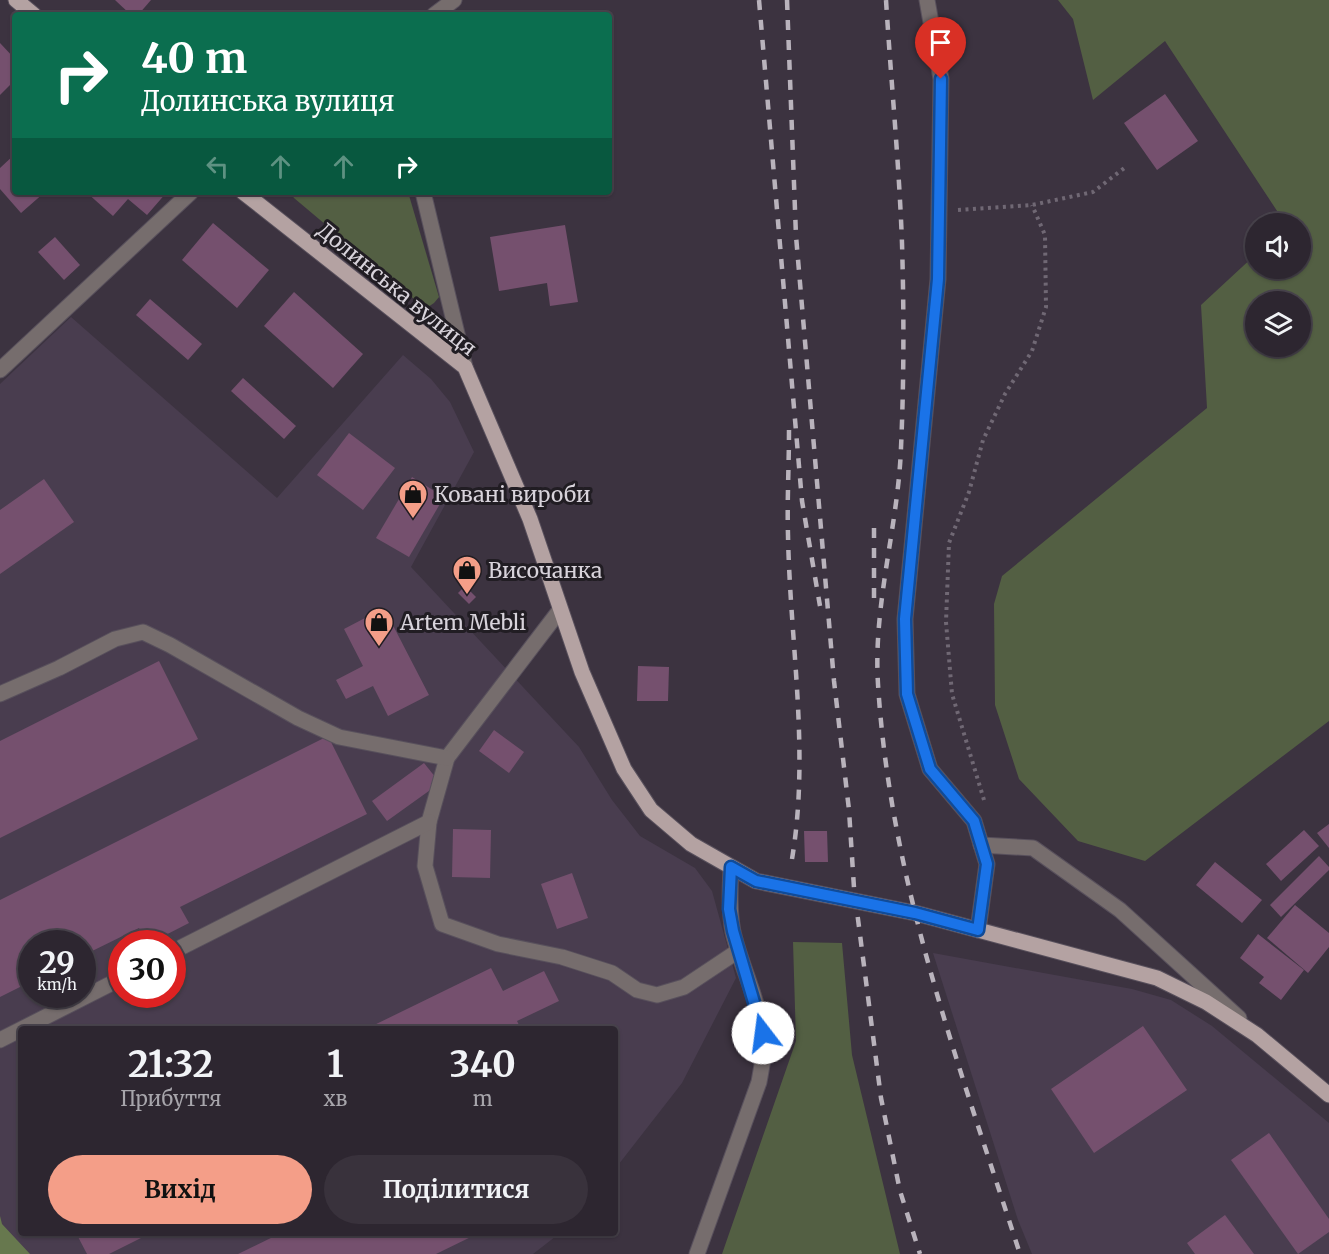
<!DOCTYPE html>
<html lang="uk">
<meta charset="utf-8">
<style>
:root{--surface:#2d2630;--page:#39323c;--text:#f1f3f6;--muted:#a7a5ab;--line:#48434c;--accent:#f49e88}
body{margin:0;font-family:Merriweather,serif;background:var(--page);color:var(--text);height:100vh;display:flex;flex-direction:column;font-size:22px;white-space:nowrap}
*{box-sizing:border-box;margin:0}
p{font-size:20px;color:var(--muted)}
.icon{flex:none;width:33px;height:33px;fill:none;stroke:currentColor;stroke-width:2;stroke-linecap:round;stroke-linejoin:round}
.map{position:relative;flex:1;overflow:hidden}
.drawer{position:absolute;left:18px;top:1026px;width:600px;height:210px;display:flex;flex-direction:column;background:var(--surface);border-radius:6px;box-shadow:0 2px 4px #0004,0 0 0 2px var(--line)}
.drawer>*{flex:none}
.top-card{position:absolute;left:12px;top:12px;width:600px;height:183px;border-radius:6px;box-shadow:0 2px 4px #0004,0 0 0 2px var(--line);background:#0b6e4f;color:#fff;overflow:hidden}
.controls{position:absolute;left:1245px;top:213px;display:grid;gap:12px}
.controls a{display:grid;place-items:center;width:66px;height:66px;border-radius:50%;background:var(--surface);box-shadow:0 2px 4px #0004,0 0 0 2px var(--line);font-size:30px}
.speed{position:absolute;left:18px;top:930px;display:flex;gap:12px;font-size:30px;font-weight:700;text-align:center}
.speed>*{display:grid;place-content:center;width:78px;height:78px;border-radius:50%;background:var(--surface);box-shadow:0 2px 4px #0004,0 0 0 2px var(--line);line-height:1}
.speed small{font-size:15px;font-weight:400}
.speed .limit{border:9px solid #d22;background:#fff;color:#111}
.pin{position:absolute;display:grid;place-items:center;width:51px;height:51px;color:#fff;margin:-62px -26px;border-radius:50% 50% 50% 0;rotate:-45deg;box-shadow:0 0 6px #0007}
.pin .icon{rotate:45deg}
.me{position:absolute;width:66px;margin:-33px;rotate:345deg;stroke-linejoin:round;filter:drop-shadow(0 0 4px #0008)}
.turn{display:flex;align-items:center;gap:21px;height:126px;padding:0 30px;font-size:27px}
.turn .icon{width:78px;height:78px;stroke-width:2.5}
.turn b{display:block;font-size:42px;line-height:51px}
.lanes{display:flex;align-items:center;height:57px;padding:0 30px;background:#0003;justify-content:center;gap:30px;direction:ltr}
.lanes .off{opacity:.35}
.eta{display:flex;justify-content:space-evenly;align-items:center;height:102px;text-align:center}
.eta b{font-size:36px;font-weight:700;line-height:42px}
.primary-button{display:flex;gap:12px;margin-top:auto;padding:12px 30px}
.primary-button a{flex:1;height:69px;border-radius:36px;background:var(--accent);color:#111;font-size:24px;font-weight:700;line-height:69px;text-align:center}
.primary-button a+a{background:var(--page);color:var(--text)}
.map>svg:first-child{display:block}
.built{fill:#493d4f;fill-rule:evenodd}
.green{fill:#535f43;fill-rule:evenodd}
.forest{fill:#67784e}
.building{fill:#75506e}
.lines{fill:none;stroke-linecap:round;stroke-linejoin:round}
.minor-casing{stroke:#58505c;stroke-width:17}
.major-casing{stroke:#58505c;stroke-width:17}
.path{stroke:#706874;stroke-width:4;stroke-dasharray:3 4.5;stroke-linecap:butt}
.minor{stroke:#766d6d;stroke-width:15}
.major{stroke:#b4a2a2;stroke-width:15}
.rail{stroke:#b9b3bc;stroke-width:4.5;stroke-dasharray:10 10;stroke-linecap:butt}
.route-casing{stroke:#114b97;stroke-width:15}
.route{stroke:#1a73e8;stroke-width:10}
.labels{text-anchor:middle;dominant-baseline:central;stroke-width:6;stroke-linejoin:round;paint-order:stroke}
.street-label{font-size:21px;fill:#d8d3db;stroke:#211d23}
.poi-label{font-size:21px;fill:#d8d3db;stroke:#211d23;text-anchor:start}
</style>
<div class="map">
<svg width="1329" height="1254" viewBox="0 0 1329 1254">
<rect width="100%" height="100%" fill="#3c3340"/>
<g class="built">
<path d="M71,317L277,498L403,355L431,379L450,402L474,452L411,567L579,747L612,800L640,836L695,868L712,891L736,978L682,1083L615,1169V1029H21V1233H560L533,1254H0V384ZM32,944H82V994H32ZM122,944H172V994H122Z"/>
<path d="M933,953L1132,989L1171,1000L1212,1026L1329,1123V1254H1032L1018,1220Z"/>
</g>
<g class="green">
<path d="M1058,0H1329V721L1145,861L1078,841L1019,779L995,705L994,604L1002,576L1207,408L1201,305L1255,255L1256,268H1300V224L1285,223L1165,41L1093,100L1073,19ZM1256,302H1300V346H1256Z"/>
<path d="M290,192H408L439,297L434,303L428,307L420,304L294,198Z"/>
<path d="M793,942L842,943L852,1055L900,1254H722L796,1041Z"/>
</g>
<path class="forest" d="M0,1216L2,1224L30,1254H0Z"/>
<g class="building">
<path d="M115,0H151L138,15H131Z"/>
<path d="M0,43L15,59V80L0,95Z"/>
<path d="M1165,94L1198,141L1157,170L1124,123Z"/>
<path d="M15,154V192H45L21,213L0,189V168Z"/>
<path d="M86,192H167L147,215L128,199L113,216Z"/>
<path d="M213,223L269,270L237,308L182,260Z"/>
<path d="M565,225L578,302L550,306L547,283L499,291L490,237Z"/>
<path d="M55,237L80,265L64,280L38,252Z"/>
<path d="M294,292L363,354L333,388L264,326Z"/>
<path d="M150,299L202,344L188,360L136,315Z"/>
<path d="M243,378L296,426L284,439L231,391Z"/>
<path d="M349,433L395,468L363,510L317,475Z"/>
<path d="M412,477L444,497L409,557L376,538Z"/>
<path d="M44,479L74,522L0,574V510Z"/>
<path d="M465,586L476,597L469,604L458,593Z"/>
<path d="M384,608L429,695L388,716L373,686L346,699L336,680L363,666L344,629Z"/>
<path d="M159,661L198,739L0,838V741Z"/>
<path d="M638,666L669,667L668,701H637Z"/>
<path d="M494,730L524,752L509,773L479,751Z"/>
<path d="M328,736L367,814L180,907L189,923L148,944H147L139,928L82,956V944H32V981L0,997V900Z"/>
<path d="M424,763L440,783L387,821L372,801Z"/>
<path d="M1329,824V848L1317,833Z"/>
<path d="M453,829L491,830L490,878L452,877Z"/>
<path d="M1304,830L1319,846L1281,881L1266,864Z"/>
<path d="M804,831H827L828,862H805Z"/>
<path d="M1319,856L1329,867V870L1281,917L1270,905Z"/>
<path d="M1215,862L1262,900L1242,923L1196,885Z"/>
<path d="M572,873L588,918L557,929L541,884Z"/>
<path d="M1295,905L1329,933V947L1308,973L1267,938Z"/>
<path d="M1258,934L1304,970L1281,1000L1259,983L1264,977L1240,958Z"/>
<path d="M491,968L503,991L544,971L559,1001L517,1021L521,1029H366Z"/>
<path d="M1143,1026L1187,1090L1094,1153L1051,1089Z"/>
<path d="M1269,1133L1329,1219V1232L1298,1254L1231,1160Z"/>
<path d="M1225,1215L1254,1254H1195L1187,1243Z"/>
<path d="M76,1233H151L109,1254H87Z"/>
<path d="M281,1233H479L436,1254H238Z"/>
</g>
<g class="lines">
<g class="minor-casing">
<g id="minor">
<path d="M927,0L941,79L938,279L905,619L907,694L930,769L974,821L987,864L978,930"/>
<path d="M434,15L454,0"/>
<path d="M423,192L465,367"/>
<path d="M0,370L191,192"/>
<path d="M560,610L447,758L429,822L425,866L442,924L498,944L562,957L612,973L637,990L657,995L684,987L738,951"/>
<path d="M0,694L59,668L115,639L143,632L170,645L298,718L339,737L447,758"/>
<path d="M981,845L1033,848L1120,910L1239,1018"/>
<path d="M172,952L429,822"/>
<path d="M0,1040L122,978"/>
<path d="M697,1254L759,1082C762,1065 766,1048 763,1031C757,997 741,966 733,932C729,911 730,889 731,867"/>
</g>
</g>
<g class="major-casing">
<g id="major">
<path d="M16,0L34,15"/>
<path d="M243,192L465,367L530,519L582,672L624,769L651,810L691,844L756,881L915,913L1157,978L1206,1002L1257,1035L1329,1095"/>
</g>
</g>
<g class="path">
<path d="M958,210L1032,205L1093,192L1127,166"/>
<path d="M984,800L952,694L946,622L949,543L969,492L983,440L1005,394L1032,351L1046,307L1045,235L1032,205"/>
</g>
<use href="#minor" class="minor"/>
<use href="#major" class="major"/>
<g class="rail">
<path d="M759,0L802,501L820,606"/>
<path d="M787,0L796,236L834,681L849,810L854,888L881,1098L900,1191L920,1254"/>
<path d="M886,0C891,81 899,162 902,243C904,311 904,380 901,448C898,527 873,604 878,684C890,881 960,1068 1020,1254"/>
<path d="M789,430C789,465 787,500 788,535C790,643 810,752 792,859"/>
<path d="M874,528V608"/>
</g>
</g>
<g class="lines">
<g class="route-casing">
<path id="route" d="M763,1033L733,931L729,909L731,867L756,881L915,913L978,930L987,864L974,821L930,769L907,694L905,619L938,279L941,79"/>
</g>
<use href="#route" class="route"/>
</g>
<defs>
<g id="shop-pin" transform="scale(1.5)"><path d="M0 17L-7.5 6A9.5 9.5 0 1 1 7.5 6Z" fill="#f49e88" stroke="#211d23"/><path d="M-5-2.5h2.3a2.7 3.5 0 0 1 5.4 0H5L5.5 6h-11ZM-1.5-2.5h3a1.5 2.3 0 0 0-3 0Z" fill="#111"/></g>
</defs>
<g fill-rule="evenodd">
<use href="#shop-pin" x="413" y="494"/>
<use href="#shop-pin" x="467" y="570"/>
<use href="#shop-pin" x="379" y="622"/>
</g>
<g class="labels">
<g class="street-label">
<text transform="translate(397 289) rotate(39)">Долинська вулиця</text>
</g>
<g class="poi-label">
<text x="434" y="494">Ковані вироби</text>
<text x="488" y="570">Височанка</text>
<text x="400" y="622">Artem Mebli</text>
</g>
</g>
</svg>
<div class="controls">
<a><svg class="icon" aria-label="sound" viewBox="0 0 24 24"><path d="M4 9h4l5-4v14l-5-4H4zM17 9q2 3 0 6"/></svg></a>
<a><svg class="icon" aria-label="layers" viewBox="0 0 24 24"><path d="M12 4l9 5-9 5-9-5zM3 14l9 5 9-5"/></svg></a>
</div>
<div class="speed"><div>29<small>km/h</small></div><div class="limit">30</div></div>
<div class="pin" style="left:941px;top:79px;background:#d93025"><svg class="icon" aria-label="arrive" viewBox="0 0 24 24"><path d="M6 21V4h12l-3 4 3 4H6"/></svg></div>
<svg class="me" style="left:763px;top:1033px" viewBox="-20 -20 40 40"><circle r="19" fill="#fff"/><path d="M0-13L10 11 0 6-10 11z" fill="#1a73e8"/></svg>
<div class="top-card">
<div class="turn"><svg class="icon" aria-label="right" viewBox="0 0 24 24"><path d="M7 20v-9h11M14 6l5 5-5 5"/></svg><div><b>40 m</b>Долинська вулиця</div></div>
<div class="lanes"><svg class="icon off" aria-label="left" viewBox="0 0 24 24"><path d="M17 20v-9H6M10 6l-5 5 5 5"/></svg><svg class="icon off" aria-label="ahead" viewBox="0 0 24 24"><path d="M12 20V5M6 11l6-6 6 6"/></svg><svg class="icon off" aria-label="ahead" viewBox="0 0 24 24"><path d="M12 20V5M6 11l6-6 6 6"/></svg><svg class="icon" aria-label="right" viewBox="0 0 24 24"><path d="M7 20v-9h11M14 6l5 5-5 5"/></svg></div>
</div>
<section class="drawer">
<div class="eta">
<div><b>21:32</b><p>Прибуття</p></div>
<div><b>1</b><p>хв</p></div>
<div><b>340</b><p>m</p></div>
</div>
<div class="primary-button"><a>Вихід</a><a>Поділитися</a></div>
</section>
</div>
